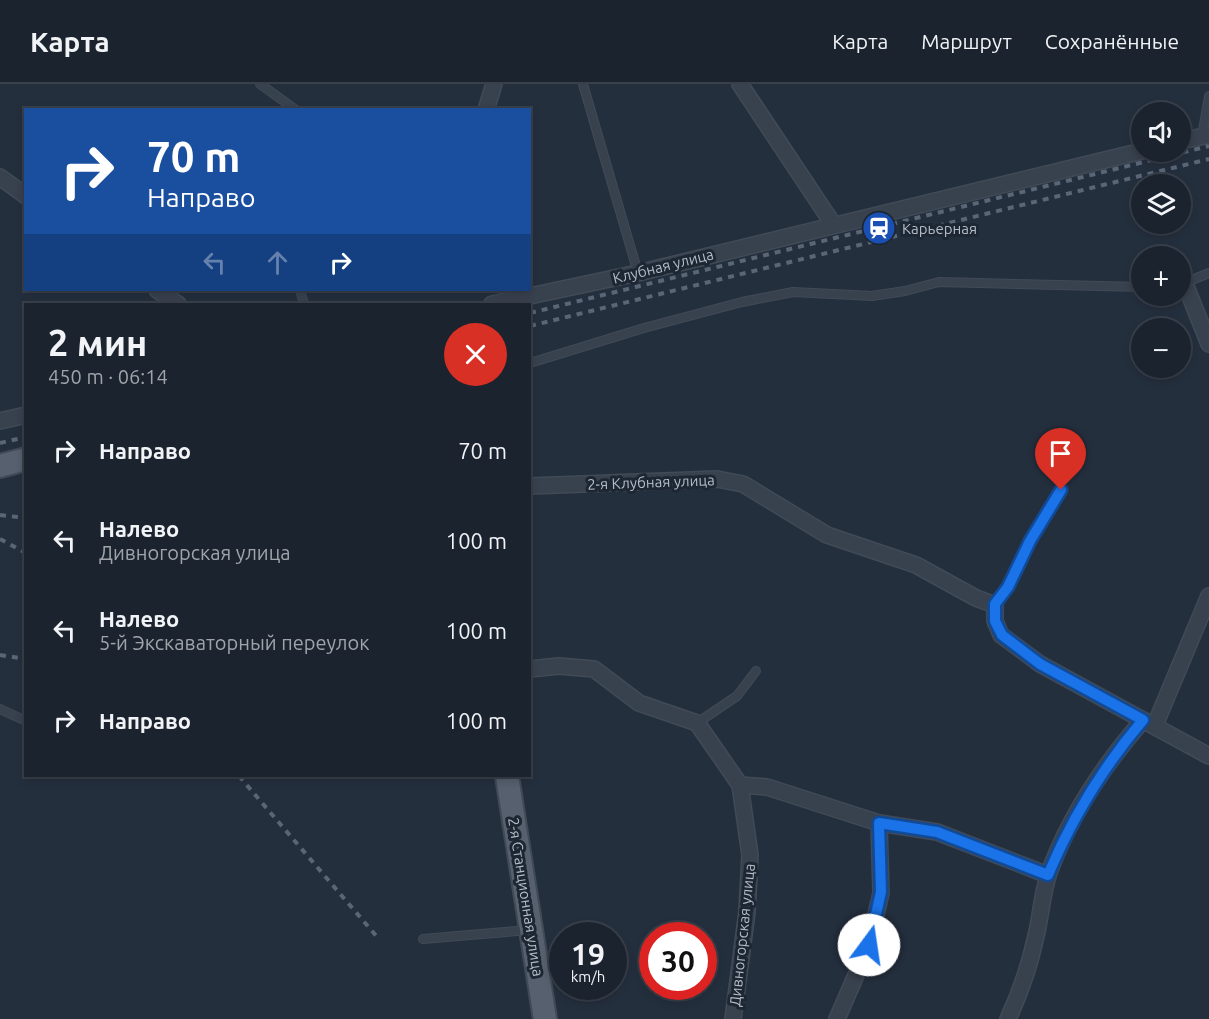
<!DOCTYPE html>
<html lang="ru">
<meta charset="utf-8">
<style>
:root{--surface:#1b232e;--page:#282f3a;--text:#f1f3f6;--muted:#a0a4aa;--line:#39404a}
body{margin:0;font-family:Ubuntu,sans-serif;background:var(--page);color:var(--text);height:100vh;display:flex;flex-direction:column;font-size:22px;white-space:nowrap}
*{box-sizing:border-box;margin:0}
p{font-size:20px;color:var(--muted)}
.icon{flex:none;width:33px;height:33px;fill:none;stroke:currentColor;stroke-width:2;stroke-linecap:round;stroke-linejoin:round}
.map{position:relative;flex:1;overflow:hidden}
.drawer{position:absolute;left:24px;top:219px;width:507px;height:474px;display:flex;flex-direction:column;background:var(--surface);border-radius:0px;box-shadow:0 3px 9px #0003,0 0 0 2px var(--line)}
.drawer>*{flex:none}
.guide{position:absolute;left:24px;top:24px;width:507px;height:183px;border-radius:0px;box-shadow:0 3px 9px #0003,0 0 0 2px var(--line);background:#1a4fa0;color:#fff;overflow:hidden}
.fabs{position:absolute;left:1131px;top:18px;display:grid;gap:12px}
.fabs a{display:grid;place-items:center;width:60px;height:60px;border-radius:50%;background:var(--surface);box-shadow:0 3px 9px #0003,0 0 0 2px var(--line);font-size:30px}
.speed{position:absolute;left:549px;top:838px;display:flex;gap:12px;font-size:30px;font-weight:700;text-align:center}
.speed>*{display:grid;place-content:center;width:78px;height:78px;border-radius:50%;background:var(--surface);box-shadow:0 3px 9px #0003,0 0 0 2px var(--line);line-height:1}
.speed small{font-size:15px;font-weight:400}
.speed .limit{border:9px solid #d22;background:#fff;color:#111}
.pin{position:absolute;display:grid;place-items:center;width:51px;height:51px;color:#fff;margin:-62px -26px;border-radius:50% 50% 50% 0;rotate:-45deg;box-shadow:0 0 6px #0007}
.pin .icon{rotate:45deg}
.me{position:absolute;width:66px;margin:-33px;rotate:14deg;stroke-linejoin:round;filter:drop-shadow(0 0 4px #0008)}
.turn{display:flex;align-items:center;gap:21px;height:126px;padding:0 24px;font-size:27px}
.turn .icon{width:78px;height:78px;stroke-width:2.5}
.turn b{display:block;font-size:42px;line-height:51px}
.lanes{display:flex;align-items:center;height:57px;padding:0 24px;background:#0003;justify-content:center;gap:30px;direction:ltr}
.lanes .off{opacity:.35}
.round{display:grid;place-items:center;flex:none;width:63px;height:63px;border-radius:32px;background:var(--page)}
.summary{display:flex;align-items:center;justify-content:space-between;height:102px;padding:0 24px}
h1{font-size:36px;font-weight:700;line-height:45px}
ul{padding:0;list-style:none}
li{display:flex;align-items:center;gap:18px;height:90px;padding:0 24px}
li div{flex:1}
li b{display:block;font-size:22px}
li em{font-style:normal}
header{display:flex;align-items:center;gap:36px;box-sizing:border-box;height:84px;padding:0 30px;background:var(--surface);border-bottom:2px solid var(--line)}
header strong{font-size:28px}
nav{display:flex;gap:33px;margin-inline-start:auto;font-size:21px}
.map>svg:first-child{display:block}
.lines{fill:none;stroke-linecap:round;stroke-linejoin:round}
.lane-casing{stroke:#414a57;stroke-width:10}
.street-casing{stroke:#414a57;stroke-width:18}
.primary-casing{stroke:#414a57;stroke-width:26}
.lane{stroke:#38414e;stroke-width:8}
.street{stroke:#38414e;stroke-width:15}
.primary{stroke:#56606e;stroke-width:22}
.rail{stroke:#5a6575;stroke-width:4;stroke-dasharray:6 6;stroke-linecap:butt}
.route-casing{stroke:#114b97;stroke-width:15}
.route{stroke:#1a73e8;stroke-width:10}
.labels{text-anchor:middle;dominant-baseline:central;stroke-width:6;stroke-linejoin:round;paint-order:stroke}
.poi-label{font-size:15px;fill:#b4bcc9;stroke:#1d2633;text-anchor:start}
.street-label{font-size:15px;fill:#b4bcc9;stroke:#1d2633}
</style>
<header>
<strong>Карта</strong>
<nav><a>Карта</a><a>Маршрут</a><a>Сохранённые</a></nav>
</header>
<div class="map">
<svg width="1209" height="935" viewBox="0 0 1209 935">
<rect width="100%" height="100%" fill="#242f3e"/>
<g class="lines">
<g class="lane-casing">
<g id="lane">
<path d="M260,0L296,26"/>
<path d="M583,0L638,189"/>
<path d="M1202,52L1209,12"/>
<path d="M1182,200L1209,189"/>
<path d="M300,206L304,220"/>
<path d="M530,279L644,244L742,218L793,208L872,212L905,207L939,198L1142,203"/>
<path d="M995,521L1008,503L1030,457L1061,406"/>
<path d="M0,625L26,637"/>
<path d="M697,639L737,612L756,587"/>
<path d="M423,855L529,846"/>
</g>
</g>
<g class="street-casing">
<g id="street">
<path d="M740,0L833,140"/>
<path d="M486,26L494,0"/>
<path d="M1180,57L1209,51"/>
<path d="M0,93L26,112"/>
<path d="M1185,200L1209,260"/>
<path d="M157,206L178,220"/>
<path d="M492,220L638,189L1142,67"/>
<path d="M0,337L26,331"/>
<path d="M530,402L717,395L743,400L827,451L916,481L976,514L995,521V537L1001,551L1040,580L1209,672"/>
<path d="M530,585L559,582L594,585L639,619L697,639L740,701L750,771L747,828L733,935"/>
<path d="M1155,641L1209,512"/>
<path d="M740,701L767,703L879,739L937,748L1048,791"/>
<path d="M837,935L869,861L881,809L879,739"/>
<path d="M1008,935C1020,909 1030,880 1036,852C1041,832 1042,809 1049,789C1069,733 1104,681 1143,636"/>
</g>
</g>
<g class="primary-casing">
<g id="primary">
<path d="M0,382L26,375"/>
<path d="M507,692L545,935"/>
</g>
</g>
<use href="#lane" class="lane"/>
<use href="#street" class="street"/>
<use href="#primary" class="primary"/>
<g class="rail">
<path d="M530,229L1209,62"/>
<path d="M530,242L1209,75"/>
<path d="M0,359L26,353"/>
<path d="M0,431L26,434"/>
<path d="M0,455L26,469"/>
<path d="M0,571L26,575"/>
<path d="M239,692L378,854"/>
</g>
</g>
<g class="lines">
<g class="route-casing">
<path id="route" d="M869,861L881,808L879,739L937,748L1048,791C1072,734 1103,683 1143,636L1040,580L1002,551L995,537V520L1008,503L1030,457L1061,406"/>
</g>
<use href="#route" class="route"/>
</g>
<defs>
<g id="station-disc" transform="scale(1.725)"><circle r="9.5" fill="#1a4fb4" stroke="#1d2633"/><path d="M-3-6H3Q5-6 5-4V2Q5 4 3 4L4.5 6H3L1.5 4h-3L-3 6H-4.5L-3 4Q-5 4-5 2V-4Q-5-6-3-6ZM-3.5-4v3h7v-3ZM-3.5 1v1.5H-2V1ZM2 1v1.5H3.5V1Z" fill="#fff"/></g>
</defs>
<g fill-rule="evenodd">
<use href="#station-disc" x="879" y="144"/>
</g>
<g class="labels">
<g class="poi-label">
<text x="902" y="144">Карьерная</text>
</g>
<g class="street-label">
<text transform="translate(663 182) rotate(-14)">Клубная улица</text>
<text transform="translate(651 398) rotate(-2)">2-я Клубная улица</text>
<text transform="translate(526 813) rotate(81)">2-я Станционная улица</text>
<text transform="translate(742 851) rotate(-84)">Дивногорская улица</text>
</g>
</g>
</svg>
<div class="fabs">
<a><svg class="icon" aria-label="sound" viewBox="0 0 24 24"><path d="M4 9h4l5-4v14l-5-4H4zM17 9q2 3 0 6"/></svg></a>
<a><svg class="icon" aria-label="layers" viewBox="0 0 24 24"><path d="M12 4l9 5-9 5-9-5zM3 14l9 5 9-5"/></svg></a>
<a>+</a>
<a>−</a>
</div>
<div class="speed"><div>19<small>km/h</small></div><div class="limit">30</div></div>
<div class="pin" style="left:1061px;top:406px;background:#d93025"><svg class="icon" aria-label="arrive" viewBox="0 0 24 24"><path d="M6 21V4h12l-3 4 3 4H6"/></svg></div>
<svg class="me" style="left:869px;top:861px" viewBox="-20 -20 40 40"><circle r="19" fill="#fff"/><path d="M0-13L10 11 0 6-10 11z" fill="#1a73e8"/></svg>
<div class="guide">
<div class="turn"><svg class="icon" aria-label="right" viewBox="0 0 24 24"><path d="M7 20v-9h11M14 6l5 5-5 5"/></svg><div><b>70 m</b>Направо</div></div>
<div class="lanes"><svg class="icon off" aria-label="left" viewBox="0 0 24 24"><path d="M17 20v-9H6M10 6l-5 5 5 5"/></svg><svg class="icon off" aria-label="ahead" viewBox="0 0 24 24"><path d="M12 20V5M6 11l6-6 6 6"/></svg><svg class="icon" aria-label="right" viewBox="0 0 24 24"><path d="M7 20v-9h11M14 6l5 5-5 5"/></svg></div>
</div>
<section class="drawer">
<div class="summary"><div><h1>2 мин</h1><p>450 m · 06:14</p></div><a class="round" style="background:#d93025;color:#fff"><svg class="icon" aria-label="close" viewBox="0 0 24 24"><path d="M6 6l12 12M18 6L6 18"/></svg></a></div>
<ul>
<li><svg class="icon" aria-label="right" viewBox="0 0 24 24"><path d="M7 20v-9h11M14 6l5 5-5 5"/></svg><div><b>Направо</b></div><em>70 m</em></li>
<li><svg class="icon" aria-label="left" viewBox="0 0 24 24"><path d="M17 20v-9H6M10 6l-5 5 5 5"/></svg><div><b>Налево</b><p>Дивногорская улица</p></div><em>100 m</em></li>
<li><svg class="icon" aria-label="left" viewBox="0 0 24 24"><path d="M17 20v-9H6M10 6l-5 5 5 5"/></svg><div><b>Налево</b><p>5-й Экскаваторный переулок</p></div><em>100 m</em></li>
<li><svg class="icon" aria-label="right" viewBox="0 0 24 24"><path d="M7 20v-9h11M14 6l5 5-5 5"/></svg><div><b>Направо</b></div><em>100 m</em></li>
</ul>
</section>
</div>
